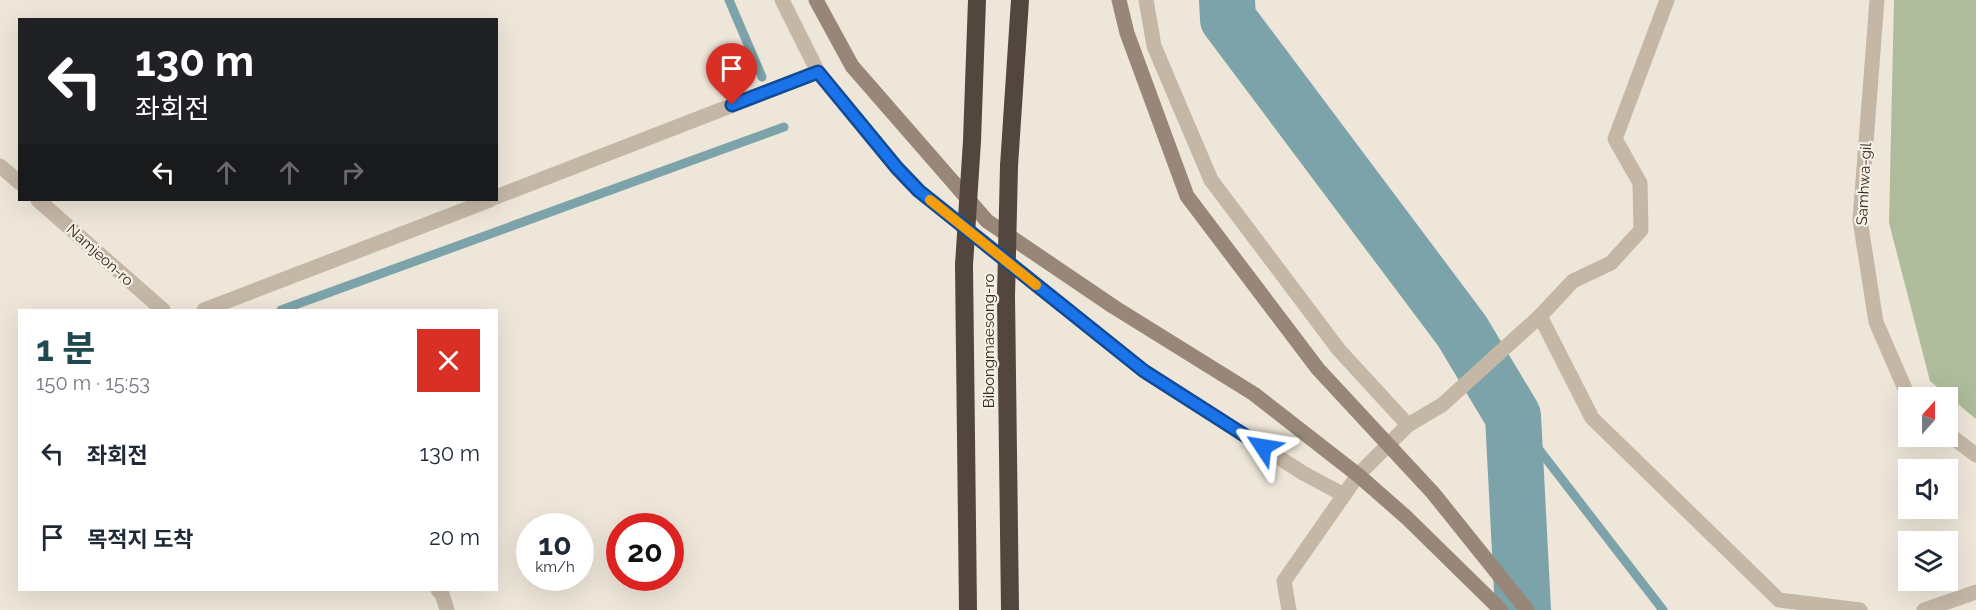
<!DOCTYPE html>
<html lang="ko">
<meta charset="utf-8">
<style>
:root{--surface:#fff;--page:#f2f2f3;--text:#1f2937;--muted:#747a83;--accent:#20484f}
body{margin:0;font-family:Raleway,"Noto Sans KR",sans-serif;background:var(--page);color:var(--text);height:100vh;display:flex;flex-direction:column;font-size:22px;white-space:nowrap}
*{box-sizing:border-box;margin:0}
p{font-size:20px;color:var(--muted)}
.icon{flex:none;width:33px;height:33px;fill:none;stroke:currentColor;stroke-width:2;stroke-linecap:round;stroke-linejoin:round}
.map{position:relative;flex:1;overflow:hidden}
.sheet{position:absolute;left:18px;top:309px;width:480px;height:282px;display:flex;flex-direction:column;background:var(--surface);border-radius:0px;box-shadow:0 6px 24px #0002}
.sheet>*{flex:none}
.guide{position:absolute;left:18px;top:18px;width:480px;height:183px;border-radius:0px;box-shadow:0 6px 24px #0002;background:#202124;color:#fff;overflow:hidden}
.needle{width:39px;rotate:21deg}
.buttons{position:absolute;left:1898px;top:387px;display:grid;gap:12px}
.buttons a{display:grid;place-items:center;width:60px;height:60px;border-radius:0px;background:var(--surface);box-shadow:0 6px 24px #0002;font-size:30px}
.speed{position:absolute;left:516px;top:513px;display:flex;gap:12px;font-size:30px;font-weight:700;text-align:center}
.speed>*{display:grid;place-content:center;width:78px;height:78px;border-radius:50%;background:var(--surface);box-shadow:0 6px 24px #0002;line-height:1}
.speed small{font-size:15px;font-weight:400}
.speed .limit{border:9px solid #d22;background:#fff;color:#111}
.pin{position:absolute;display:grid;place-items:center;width:51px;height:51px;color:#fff;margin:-62px -26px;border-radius:50% 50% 50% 0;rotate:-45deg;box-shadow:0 0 6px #0007}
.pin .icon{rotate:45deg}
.me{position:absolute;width:66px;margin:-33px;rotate:303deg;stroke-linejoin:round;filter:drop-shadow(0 0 4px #0008)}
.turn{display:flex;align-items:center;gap:21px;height:126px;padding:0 18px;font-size:27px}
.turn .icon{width:78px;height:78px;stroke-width:2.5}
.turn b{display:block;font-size:42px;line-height:51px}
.lanes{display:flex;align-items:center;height:57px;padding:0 18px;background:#0003;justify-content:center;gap:30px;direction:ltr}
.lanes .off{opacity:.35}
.round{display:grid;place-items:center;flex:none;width:63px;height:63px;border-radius:0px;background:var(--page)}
.head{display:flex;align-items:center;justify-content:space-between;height:102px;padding:0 18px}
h1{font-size:36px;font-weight:700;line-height:45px;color:var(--accent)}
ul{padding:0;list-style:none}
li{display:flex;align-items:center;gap:18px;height:84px;padding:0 18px}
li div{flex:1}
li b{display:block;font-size:22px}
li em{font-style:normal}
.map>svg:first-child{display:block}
.green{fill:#aebc9b}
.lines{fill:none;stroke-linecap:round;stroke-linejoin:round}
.stream{stroke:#7ba3a9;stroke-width:9}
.river{stroke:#7ba3a9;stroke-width:56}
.lane{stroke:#c5b7a6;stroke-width:15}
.street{stroke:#c5b7a6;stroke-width:15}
.secondary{stroke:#988778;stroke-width:15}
.highway{stroke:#52463e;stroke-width:18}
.highway-bridge{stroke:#52463e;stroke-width:18}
.route-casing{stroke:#114b97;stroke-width:15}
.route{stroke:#1a73e8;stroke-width:10}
.slow{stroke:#f59e0b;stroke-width:10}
.labels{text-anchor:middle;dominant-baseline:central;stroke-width:4.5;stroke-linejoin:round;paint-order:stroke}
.street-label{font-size:15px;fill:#322b26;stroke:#f7f0e5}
</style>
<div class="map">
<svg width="1976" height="610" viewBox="0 0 1976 610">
<rect width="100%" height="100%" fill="#eee6d9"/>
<path class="green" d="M1894,0H1976V419L1930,381L1889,223Z"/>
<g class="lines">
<g class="stream">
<path d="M729,0L762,77"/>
<path d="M281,310L784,127"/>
<path d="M1513,416L1663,610"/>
</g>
<path class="river" d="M1227,0L1228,19L1462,331L1513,416L1523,610"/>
<g class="lane">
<path d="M782,0L818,72L897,168L919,191L1144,371L1303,473L1344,495"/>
<path d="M1146,0L1154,46L1211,180L1339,350L1408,425"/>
<path d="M496,197L818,72"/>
<path d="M204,310L490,200"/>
<path d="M1540,316L1592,418L1779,600L1860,610"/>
<path d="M1289,610L1284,581L1358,475L1408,425L1442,405L1540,316L1573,281L1611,263L1641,230L1640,183L1615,139L1667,0"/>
<path d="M1924,610L1976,592"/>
</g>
<g class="street">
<path d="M1877,0L1860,220L1876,322L1909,398"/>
<path d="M0,166L20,183"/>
<path d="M38,200L163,310"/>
<path d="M1947,433L1976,455"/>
<path d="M438,590L442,594L447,610"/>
</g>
<g class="secondary">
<path d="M816,0L852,66L987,221L1114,307L1254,394L1358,475L1406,517L1501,610"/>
<path d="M1119,0L1127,33L1187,196L1318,369L1433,493L1527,610"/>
</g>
<g class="highway">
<path d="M972,141L977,0"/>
<path d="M1009,166L1020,0"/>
<path d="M964,265L968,610"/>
<path d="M1006,296L1010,610"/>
</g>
<g class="highway-bridge">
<path d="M964,265L972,141"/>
<path d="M1006,296L1009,166"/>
</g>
</g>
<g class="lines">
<g class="route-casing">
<path id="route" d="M732,105L818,72L897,168L919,191L1144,371L1263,447"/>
</g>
<use href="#route" class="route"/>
<path class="slow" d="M930,200L1036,285"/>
</g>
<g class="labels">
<g class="street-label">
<text transform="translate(1864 184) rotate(-87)">Samhwa-gil</text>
<text transform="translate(100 255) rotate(42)">Namjeon-ro</text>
<text transform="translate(989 341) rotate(-90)">Bibongmaesong-ro</text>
</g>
</g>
</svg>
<div class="buttons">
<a><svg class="needle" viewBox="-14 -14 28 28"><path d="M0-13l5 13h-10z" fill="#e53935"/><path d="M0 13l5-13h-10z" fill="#747a83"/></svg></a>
<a><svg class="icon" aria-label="sound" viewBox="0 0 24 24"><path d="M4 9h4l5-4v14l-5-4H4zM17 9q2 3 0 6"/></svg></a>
<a><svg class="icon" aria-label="layers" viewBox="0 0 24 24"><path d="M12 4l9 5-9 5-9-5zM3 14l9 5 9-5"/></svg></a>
</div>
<div class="speed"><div>10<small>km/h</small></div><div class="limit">20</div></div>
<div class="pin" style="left:732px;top:105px;background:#d93025"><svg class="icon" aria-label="arrive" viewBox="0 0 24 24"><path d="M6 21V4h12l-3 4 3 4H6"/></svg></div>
<svg class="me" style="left:1263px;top:447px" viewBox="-20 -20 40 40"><path d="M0-17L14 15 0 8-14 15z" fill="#1a73e8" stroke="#fff" stroke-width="4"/></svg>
<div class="guide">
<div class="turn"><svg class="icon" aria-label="left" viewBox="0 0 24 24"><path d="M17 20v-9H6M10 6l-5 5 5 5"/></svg><div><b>130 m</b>좌회전</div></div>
<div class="lanes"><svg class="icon" aria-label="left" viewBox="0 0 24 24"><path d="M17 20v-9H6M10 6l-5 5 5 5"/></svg><svg class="icon off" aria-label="ahead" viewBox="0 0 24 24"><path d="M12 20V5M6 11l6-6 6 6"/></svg><svg class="icon off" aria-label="ahead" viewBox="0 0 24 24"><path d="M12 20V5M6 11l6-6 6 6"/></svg><svg class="icon off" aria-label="right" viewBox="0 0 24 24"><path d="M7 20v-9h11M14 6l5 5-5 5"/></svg></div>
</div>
<section class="sheet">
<div class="head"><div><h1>1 분</h1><p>150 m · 15:53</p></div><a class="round" style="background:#d93025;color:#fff"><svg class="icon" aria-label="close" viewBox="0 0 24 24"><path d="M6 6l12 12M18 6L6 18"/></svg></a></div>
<ul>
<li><svg class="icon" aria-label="left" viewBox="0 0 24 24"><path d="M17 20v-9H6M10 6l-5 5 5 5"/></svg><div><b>좌회전</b></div><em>130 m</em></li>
<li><svg class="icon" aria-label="arrive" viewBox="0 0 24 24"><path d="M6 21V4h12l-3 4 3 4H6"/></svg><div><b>목적지 도착</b></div><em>20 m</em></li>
</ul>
</section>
</div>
